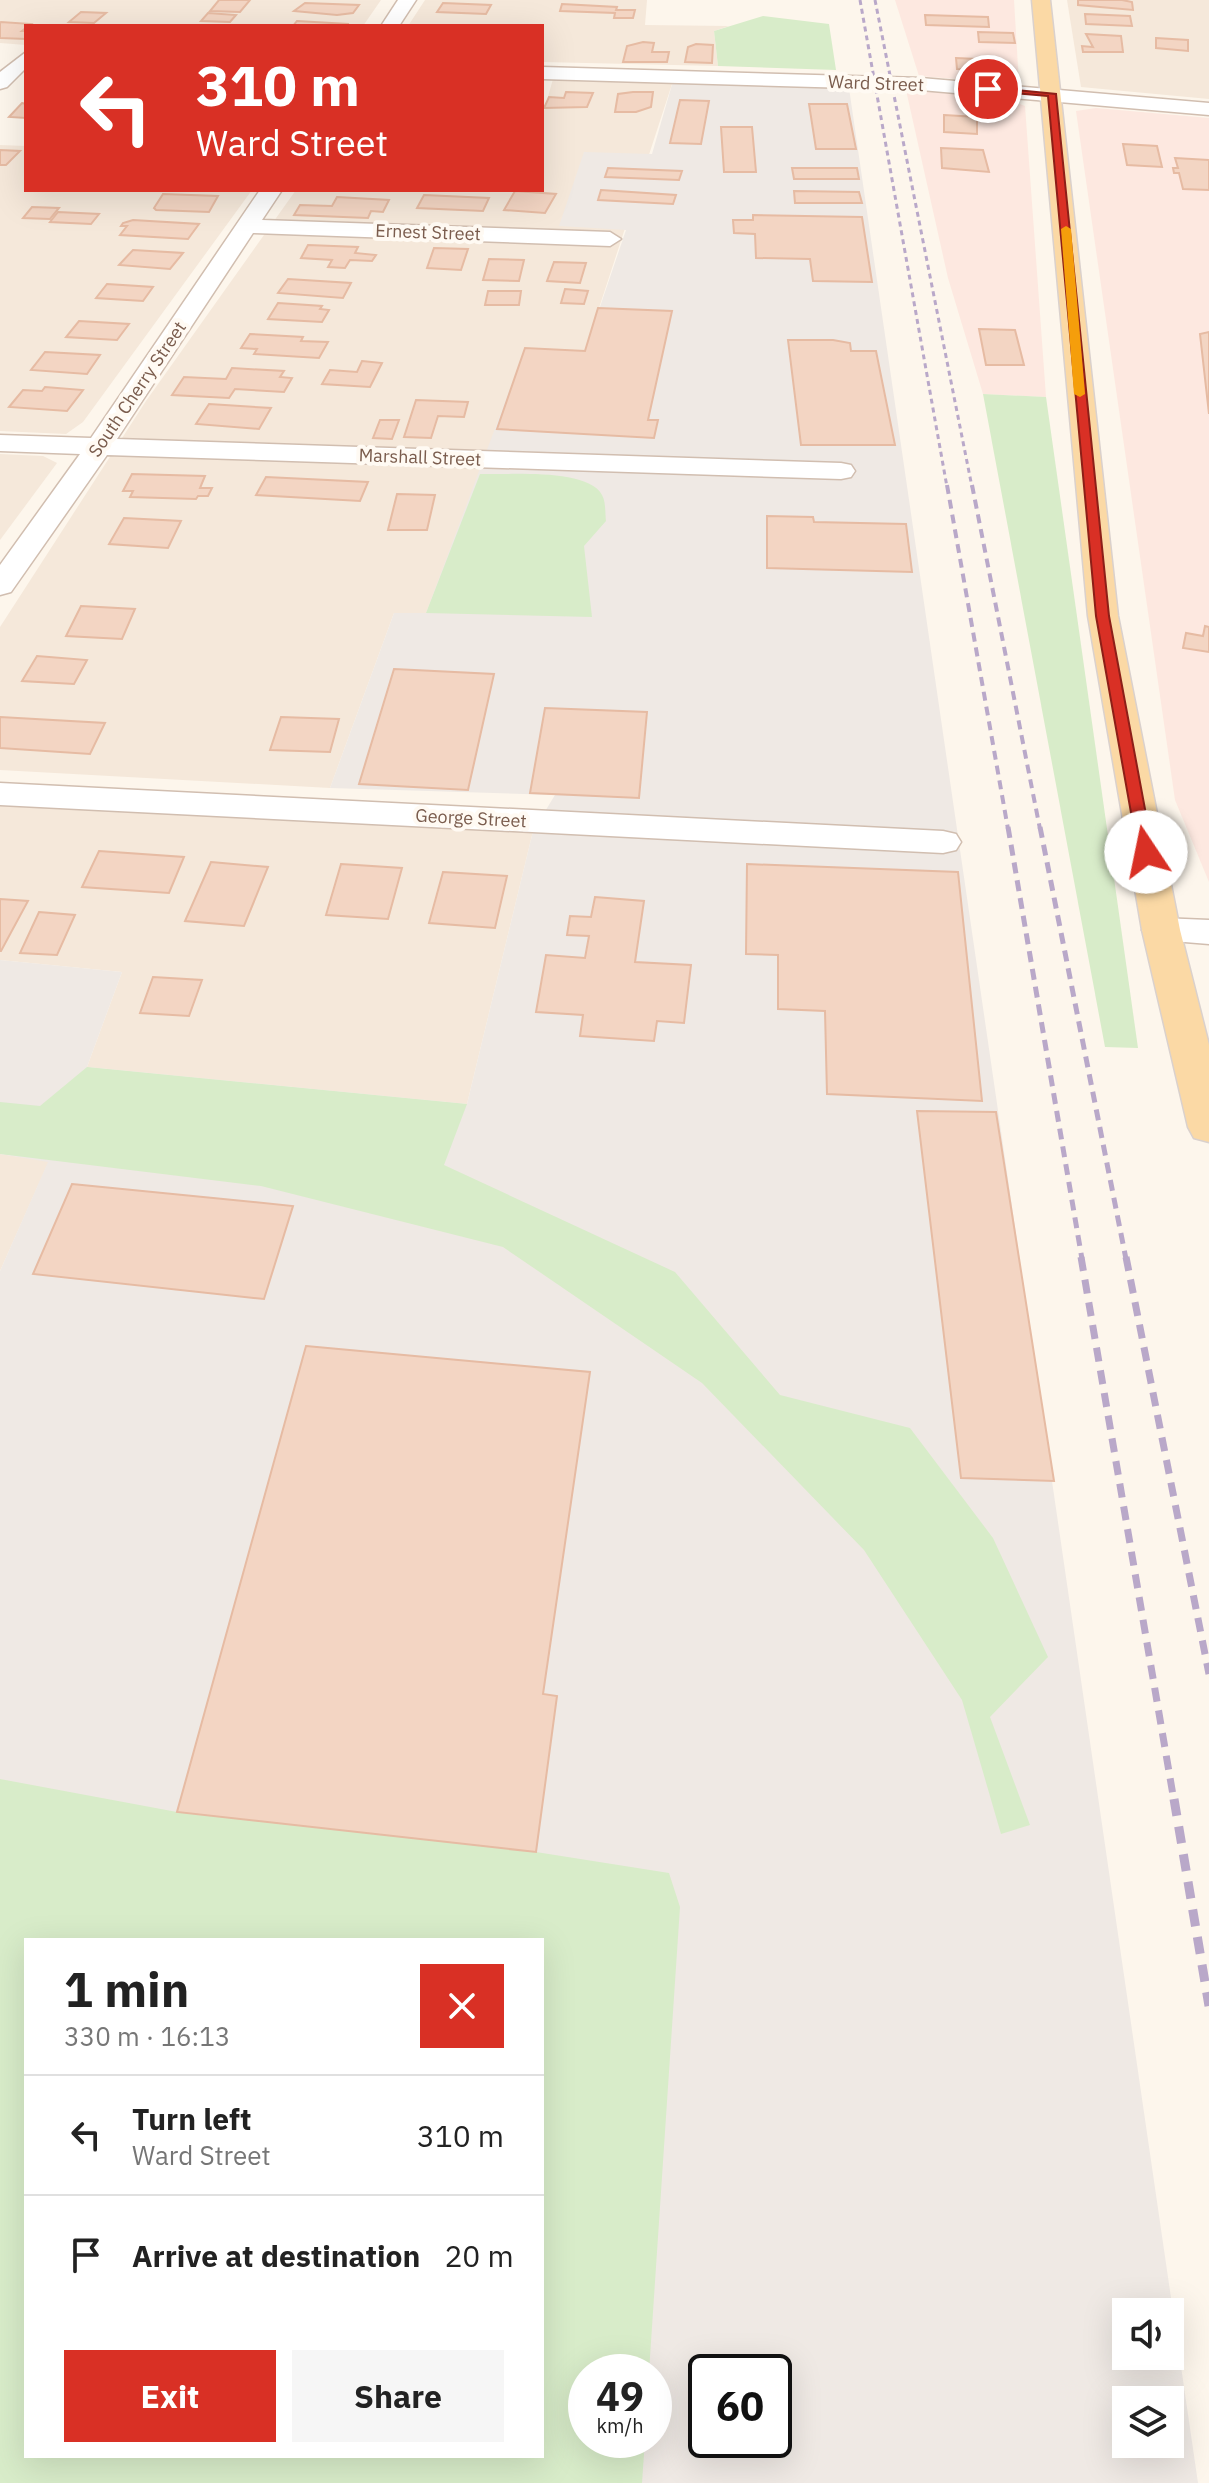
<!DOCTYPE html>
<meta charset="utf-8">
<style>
:root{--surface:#fff;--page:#f6f6f6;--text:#222;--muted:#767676;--line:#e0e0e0;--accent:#d93025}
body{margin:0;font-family:"IBM Plex Sans",sans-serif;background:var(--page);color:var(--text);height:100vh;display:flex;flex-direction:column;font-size:30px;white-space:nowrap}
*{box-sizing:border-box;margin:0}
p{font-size:26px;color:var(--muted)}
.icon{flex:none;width:44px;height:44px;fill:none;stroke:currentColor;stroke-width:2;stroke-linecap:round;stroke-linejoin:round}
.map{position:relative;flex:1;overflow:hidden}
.drawer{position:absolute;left:24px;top:1938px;width:520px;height:520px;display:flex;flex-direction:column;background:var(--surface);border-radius:0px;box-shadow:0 8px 32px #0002}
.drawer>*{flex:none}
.banner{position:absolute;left:24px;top:24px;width:520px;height:168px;border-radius:0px;box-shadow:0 8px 32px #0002;background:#d93025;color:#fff;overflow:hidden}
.buttons{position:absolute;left:1112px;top:2298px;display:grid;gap:16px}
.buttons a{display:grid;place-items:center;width:72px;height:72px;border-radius:0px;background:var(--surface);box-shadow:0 8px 32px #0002;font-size:40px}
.speed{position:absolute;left:568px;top:2354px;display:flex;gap:16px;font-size:40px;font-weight:700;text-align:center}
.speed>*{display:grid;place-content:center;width:104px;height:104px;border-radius:50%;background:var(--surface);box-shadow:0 8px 32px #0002;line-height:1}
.speed small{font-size:20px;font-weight:400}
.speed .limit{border:4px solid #111;border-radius:12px;background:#fff;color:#111}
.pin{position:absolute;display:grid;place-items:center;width:68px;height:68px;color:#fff;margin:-34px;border:4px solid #fff;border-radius:50%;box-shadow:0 2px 8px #0007}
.me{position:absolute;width:88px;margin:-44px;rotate:349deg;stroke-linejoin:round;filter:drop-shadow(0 0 6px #0008)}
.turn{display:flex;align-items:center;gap:28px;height:168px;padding:0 40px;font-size:36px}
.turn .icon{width:104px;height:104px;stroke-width:2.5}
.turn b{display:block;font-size:56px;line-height:68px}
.round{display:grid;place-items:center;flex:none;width:84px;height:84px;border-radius:0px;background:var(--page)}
.head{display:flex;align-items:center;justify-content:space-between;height:136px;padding:0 40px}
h1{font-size:48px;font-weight:700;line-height:60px}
.cta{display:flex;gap:16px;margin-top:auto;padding:16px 40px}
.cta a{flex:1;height:92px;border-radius:0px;background:var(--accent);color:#fff;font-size:32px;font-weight:700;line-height:92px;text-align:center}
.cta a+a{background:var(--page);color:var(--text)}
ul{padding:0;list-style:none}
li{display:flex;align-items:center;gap:24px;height:120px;padding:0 40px;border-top:2px solid var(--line)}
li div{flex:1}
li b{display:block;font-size:30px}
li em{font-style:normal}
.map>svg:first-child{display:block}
.residential{fill:#f5e8da}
.commercial{fill:#fde8e0}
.industrial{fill:#efe9e4;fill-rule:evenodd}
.green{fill:#d8ecc9;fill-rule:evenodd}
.building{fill:#f3d5c3;stroke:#e6bba3;stroke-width:2}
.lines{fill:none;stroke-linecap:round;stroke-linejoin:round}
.minor-casing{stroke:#d1beb0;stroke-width:3}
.major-casing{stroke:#dad1cd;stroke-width:3}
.minor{fill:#fff;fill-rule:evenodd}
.major{fill:#fbd9a5;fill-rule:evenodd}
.rail-far4{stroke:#b9a8c9;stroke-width:3;stroke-dasharray:5 4;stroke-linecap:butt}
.rail-far3{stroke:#b9a8c9;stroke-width:4;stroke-dasharray:9 6;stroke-linecap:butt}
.rail-far2{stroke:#b9a8c9;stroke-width:5;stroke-dasharray:11 7;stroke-linecap:butt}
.rail-far1{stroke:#b9a8c9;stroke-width:7;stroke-dasharray:14 9;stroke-linecap:butt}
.rail{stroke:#b9a8c9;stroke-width:9;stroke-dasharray:17 11;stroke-linecap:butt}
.route{fill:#d93025;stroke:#8d1f18;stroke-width:2}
.slow{fill:#f59e0b}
.labels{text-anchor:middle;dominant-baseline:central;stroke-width:8;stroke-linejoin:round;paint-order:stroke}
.far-street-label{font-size:18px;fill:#7a5c4d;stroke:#fffaf3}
</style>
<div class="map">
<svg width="1209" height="2483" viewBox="0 0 1209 2483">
<rect width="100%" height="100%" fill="#fdf6ec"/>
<g class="residential">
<path d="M0,0H381L363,26H26V45L0,43Z"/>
<path d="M425,0H647L645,25L729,26L714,31L718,66L542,62V26H408Z"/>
<path d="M1067,0H1209V99L1081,87Z"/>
<path d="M553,79L673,81L585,351L497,429L426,613H394L330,788L0,770V627L146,401L296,190H542V118Z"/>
<path d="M0,145L26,146V190H252L83,422L66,434L0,431Z"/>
<path d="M0,454L43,456L57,463L0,540Z"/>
<path d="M0,803L533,831L467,1104L87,1067L122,972L0,960Z"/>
<path d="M0,1154L49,1161L0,1271Z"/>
</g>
<g class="commercial">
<path d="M895,0H1014L1019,84L919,76Z"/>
<path d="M906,90L1002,97L1025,106L1046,397L983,394L948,278Z"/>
<path d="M1096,108L1209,118V882L1175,800L1076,111Z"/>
</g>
<path class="industrial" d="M673,81L849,88L1198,2483H0V1271L48,1162L0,1154V960L122,972L87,1067L467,1104L533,831L555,795L330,788L394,613H426L525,348L585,351L626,230L559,226L584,152L652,154ZM26,1940H542V2456H26ZM1126,2312H1170V2356H1126ZM586,2372H654V2440H586ZM706,2372H774V2440H706ZM1126,2400H1170V2444H1126Z"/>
<g class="green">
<path d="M763,16L829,24L836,70L718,66L714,31Z"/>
<path d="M983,394L1046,397L1138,1048L1105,1047Z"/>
<path d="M480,474C508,475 588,468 602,495C606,502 605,513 606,521L584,546L592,617L426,613Z"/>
<path d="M87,1067L467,1104L444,1165L675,1272L780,1395L910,1428L993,1538L1048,1657L990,1717L1030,1825L1001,1834L962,1700L864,1550L702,1383L503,1247L261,1186L0,1154V1102L40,1106Z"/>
<path d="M0,1779L177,1812L536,1852L669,1873L680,1907L649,2372H586V2440H645L642,2483H0ZM26,1940H542V2456H26Z"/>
</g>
<g class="building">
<path d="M219,0H250L240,12L210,11Z"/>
<path d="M1078,0H1122L1132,2L1133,10L1078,5Z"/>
<path d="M305,3L359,5L353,13L337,15L294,11Z"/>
<path d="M443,3L491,5L486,14L437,12Z"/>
<path d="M562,4L617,7L616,10H635L633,18H614L615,13L560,11Z"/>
<path d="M81,12L106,13L94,23L69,22Z"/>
<path d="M208,13L236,15L230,22L201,21Z"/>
<path d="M1085,14L1130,16L1132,26L1086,24Z"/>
<path d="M925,15L988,17L989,27L926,25Z"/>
<path d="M297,21L349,24L293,26Z"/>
<path d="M0,23L1,22L31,24L22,31H26V39L0,38Z"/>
<path d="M978,32L1013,33L1015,43L979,42Z"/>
<path d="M1086,34L1121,36L1123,52H1083L1082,46L1093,47Z"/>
<path d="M1156,38L1188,40V51L1156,48Z"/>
<path d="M643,42L654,43L652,52H669L667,62H623L627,46Z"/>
<path d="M696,44L713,45L712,63L685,62L688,47Z"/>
<path d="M956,58L998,60L999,70L957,69Z"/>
<path d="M566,92L593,93L587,107L544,108L549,97L564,98Z"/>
<path d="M633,92H653L651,107L636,112H615L618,94Z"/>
<path d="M680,100L709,101L701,144L670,143Z"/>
<path d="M22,103L26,104V118L9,117Z"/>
<path d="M809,104H847L856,149H816Z"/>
<path d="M944,115L977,117V134L944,132Z"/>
<path d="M721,127H752L756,172H724Z"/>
<path d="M1123,144L1157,146L1162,167L1127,165Z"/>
<path d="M941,148L983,150L989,172L942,168Z"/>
<path d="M0,150L20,151L6,165H0Z"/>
<path d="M1175,158L1209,160V190L1183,189L1179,173H1174L1173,168H1178Z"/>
<path d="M608,168L682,171L679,180L605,177Z"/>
<path d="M792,168H857L859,179H794Z"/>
<path d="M601,190L676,195L673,204L598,200Z"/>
<path d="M515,191L556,194L545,213L504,210Z"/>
<path d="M794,191L859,192L862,203H795Z"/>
<path d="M163,194L218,196L209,212L156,210L154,208Z"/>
<path d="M424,195L489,198L483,211L417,208Z"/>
<path d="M337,197L389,200L383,212L371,211L368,218L294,215L300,205L332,206Z"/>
<path d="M32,207L59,208L50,219L23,218Z"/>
<path d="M58,212L99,214L91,224L50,222Z"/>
<path d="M753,215L862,217L872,282L813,281L810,259L756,258L755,234L734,233L733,220H753Z"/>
<path d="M133,220L199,224L188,239L120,235L127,226H121L123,223Z"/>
<path d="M308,245L358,247L355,253L376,255L372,261L350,260L345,268L328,267L332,260L301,258Z"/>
<path d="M434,248L468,249L461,270L427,268Z"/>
<path d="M133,250L183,253L170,269L119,265Z"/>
<path d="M489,259L524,260L519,281L483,280Z"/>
<path d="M554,262L586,263L580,283L547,281Z"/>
<path d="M288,279L351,283L343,298L278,293Z"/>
<path d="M107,284L153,287L143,301L96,298Z"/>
<path d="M565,289L588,291L584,304L561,303Z"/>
<path d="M488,291H521L519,305H485Z"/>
<path d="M278,303L322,306L320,309L329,310L322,322L268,319Z"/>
<path d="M598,308L672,311L648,420H658L654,438L497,429L525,348L585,351Z"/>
<path d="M79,321L129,324L117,340L66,337Z"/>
<path d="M979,329L1015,330L1024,365H986Z"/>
<path d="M1209,332V414L1200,334Z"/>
<path d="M250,334L303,337L301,341L328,342L319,358L254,354L257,349L241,348Z"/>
<path d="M788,340H833L850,343L851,351H876L895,445H801Z"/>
<path d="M45,352L100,355L87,374L31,370Z"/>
<path d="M362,361L382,363L370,387L322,384L330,370L357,372Z"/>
<path d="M232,368L284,371L280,377L292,378L284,392L235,389L229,398L172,395L184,377L226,379Z"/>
<path d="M45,387L83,390L67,411L9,407L23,390L42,391Z"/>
<path d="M416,400L468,402L464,417L438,416L431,438L404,437Z"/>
<path d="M209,404L271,408L259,429L196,424Z"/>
<path d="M380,420H399L392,439L373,438Z"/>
<path d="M132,474L205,476L200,488H212L208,496H198L196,499L130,497L133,491H123Z"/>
<path d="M266,477L368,482L360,501L256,495Z"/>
<path d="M397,494L435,495L427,530H388Z"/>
<path d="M767,516L813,517L814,522L906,524L912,572L767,568Z"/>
<path d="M124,518L181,521L168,548L109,544Z"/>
<path d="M81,606L135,609L122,639L66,636Z"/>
<path d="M1205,626L1209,627V652L1183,648L1186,633L1203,636Z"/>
<path d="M37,656L87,660L74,684L22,681Z"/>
<path d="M394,669L494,674L468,790L359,784Z"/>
<path d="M545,708L647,712L639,798L530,793Z"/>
<path d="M0,717L105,723L90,754L0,748Z"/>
<path d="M281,717L339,719L330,752L270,750Z"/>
<path d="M99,851L184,857L169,893L82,887Z"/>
<path d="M211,862L268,867L244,926L185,921Z"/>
<path d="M341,864L402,868L388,919L326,915Z"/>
<path d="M747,864L958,872L982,1101L827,1094L825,1011L778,1009V955L746,954Z"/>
<path d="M443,872L507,876L495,928L429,923Z"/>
<path d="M595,897L644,901L635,962L691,965L684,1023L657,1021L654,1041L580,1036L583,1015L536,1012L546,955L585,958L589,936L567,935L570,916L591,917Z"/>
<path d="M0,899L28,901L1,951H0Z"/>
<path d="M39,912L75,915L57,955L20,953Z"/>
<path d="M153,977L202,980L189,1016L140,1013Z"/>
<path d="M917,1111L996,1112L1054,1481L961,1478Z"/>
<path d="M72,1184L293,1206L264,1299L33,1274Z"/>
<path d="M306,1346L590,1372L543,1694L557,1696L536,1852L177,1812Z"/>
</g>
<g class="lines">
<g class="minor-casing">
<g id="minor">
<path d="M398,0H416L399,26H381Z"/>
<path d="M26,52V68L7,87L0,89V72Z"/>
<path d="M542,67L921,78L1209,103V115L921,90L542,79Z"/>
<path d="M260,190H282L262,220L610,232L621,239L610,246L253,233L117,439L841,463L851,465L855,471L851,477L841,479L107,455L11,592L0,595V565L80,454L0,451V435L91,438Z"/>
<path d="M0,783L943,831L956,834L961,842L956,850L943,853L0,805Z"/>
<path d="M1161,918L1209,920V944L1148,939L1142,930L1148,921Z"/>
</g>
</g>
<g class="major-casing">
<path id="major" d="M1032,0H1050L1118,616L1180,930L1209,1045V1142L1194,1138L1188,1127L1142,930L1088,616Z"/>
</g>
<use href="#minor" class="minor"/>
<use href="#major" class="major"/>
<g class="rail-far4">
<path d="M860,0L947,487"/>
<path d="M875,0L972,487"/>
</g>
<g class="rail-far3">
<path d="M947,485L1008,829"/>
<path d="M972,485L1040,829"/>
</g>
<g class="rail-far2">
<path d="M1008,827L1082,1259"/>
<path d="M1040,827L1126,1259"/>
</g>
<g class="rail-far1">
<path d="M1081,1257L1174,1801"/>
<path d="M1126,1257L1209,1674"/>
</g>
<path class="rail" d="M1174,1799L1209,2006"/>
</g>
<path class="route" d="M985,87L1056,94L1109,616L1153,852L1146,857L1138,852L1096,616L1048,96L988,91Z"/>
<path class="slow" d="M1066,226L1071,229L1085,394L1080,397L1074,394L1061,229Z"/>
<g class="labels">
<g class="far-street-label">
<text transform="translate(876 83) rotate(2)">Ward Street</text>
<text transform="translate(428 232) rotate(2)">Ernest Street</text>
<text transform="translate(137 389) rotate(-56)">South Cherry Street</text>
<text transform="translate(420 457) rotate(2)">Marshall Street</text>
<text transform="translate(471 818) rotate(3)">George Street</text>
</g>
</g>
</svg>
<div class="buttons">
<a><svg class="icon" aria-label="sound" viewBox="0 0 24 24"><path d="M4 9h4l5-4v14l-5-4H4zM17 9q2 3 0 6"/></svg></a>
<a><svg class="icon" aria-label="layers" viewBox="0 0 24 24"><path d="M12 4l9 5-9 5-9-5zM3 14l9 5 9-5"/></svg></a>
</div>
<div class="speed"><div>49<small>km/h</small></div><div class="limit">60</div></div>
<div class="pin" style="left:988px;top:89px;background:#d93025"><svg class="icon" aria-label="arrive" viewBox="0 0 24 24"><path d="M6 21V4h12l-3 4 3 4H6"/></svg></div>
<svg class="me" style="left:1146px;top:852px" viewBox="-20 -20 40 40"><circle r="19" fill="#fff"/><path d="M0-13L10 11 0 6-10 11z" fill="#d93025"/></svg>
<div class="banner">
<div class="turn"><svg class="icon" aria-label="left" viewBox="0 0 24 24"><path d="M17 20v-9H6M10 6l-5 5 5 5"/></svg><div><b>310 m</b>Ward Street</div></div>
</div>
<section class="drawer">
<div class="head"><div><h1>1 min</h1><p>330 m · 16:13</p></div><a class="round" style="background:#d93025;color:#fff"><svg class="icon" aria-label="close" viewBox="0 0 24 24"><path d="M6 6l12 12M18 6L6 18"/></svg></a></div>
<ul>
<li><svg class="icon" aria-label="left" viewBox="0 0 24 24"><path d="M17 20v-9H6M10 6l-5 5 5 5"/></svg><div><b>Turn left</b><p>Ward Street</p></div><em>310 m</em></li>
<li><svg class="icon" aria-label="arrive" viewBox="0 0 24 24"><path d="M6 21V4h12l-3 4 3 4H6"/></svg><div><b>Arrive at destination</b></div><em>20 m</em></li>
</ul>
<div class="cta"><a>Exit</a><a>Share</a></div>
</section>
</div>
